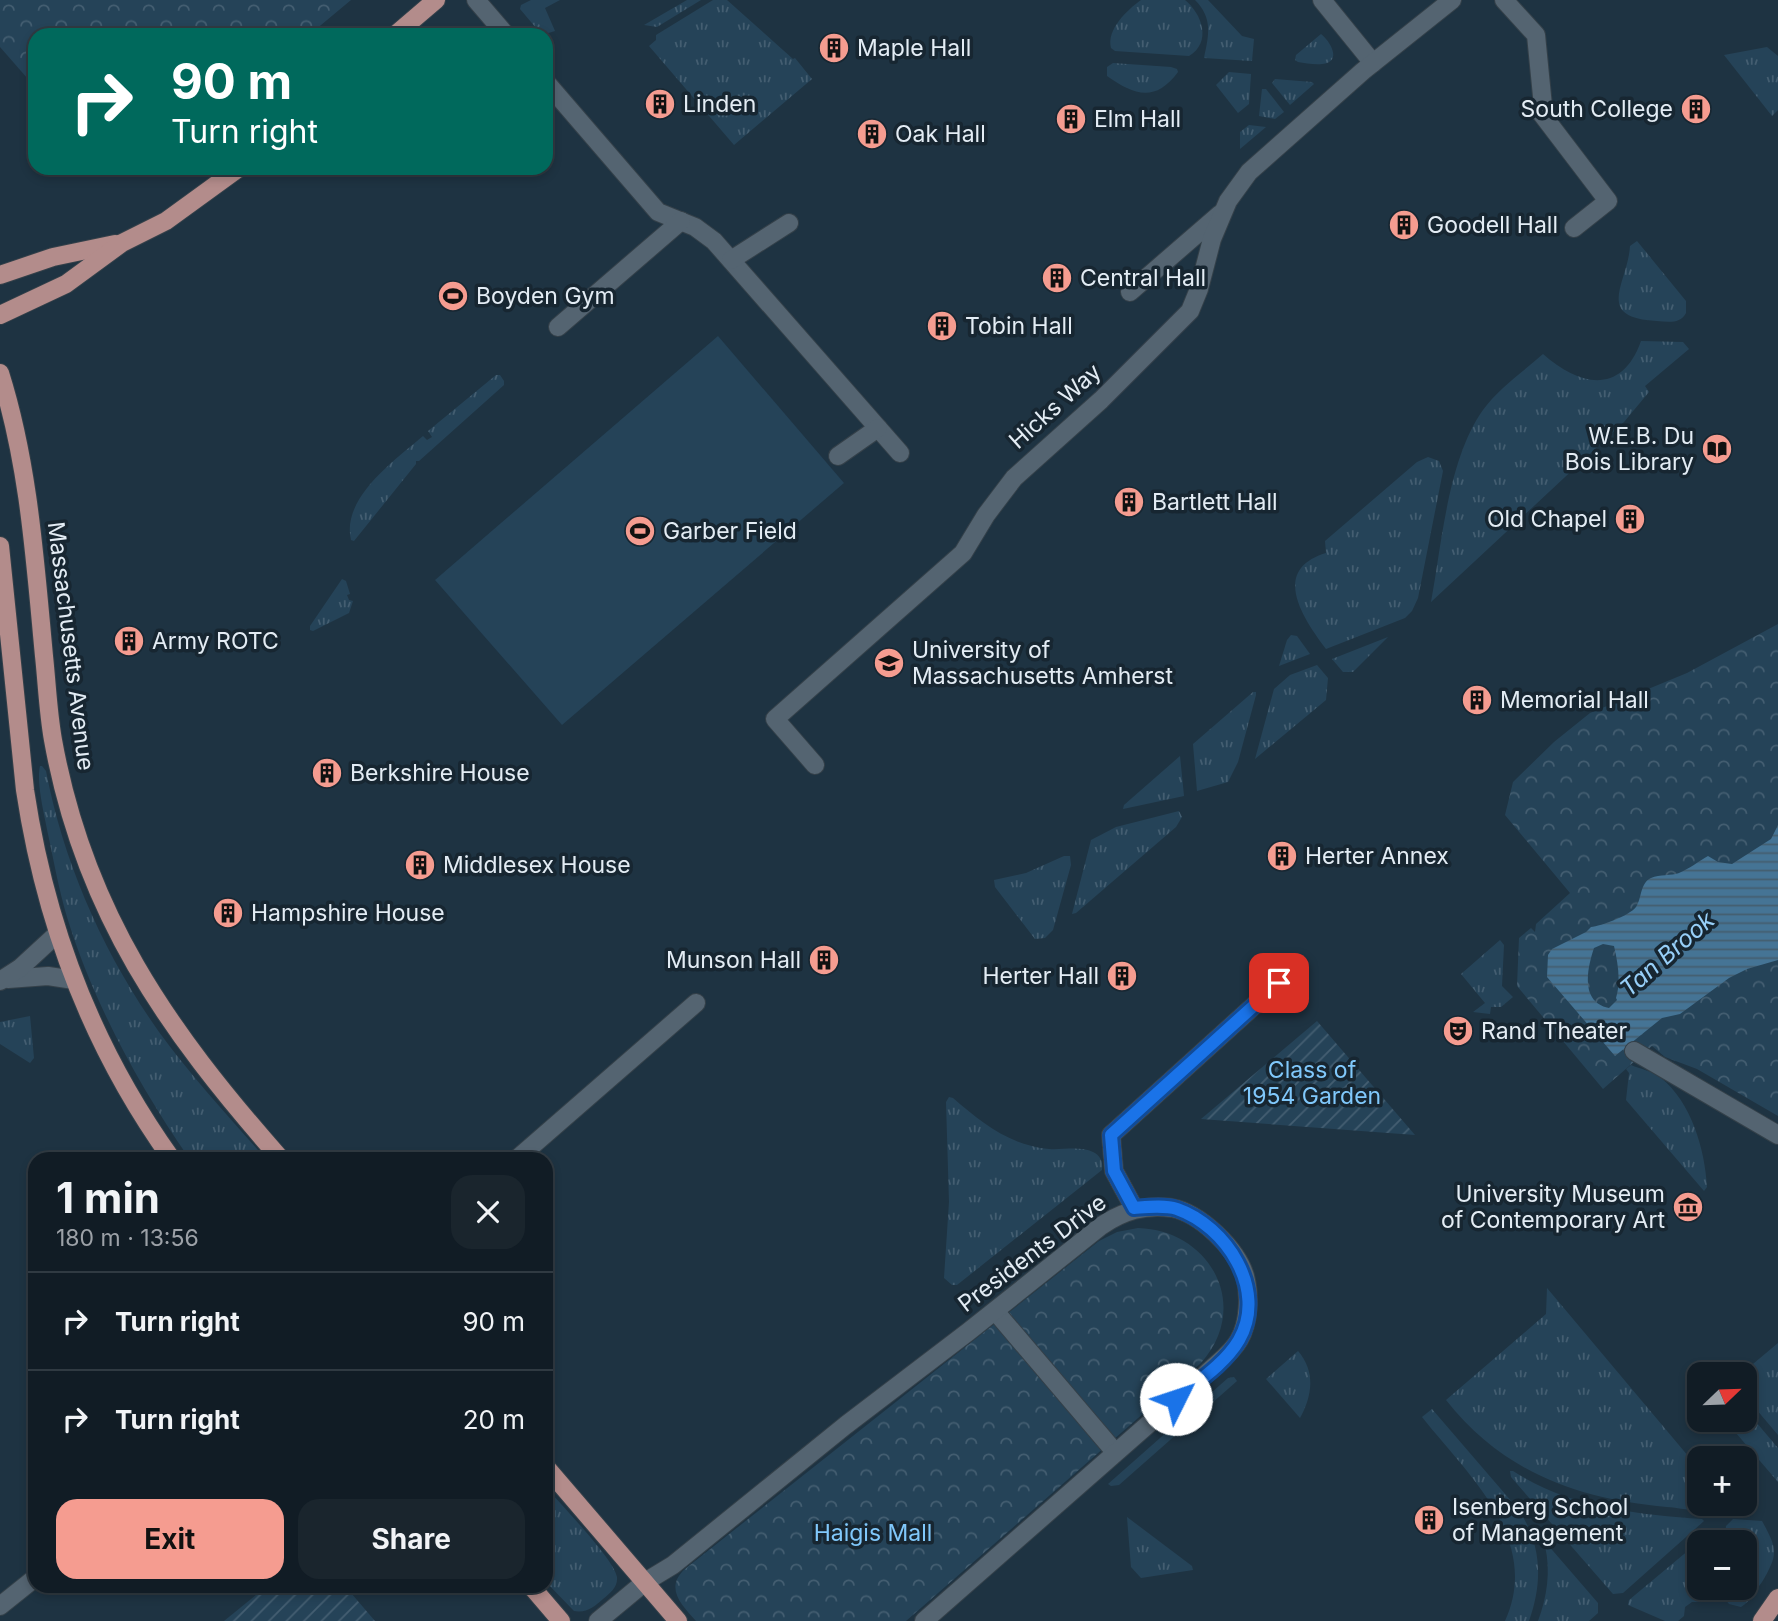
<!DOCTYPE html>
<meta charset="utf-8">
<style>
:root{--surface:#111c25;--page:#1a252d;--text:#f1f3f6;--muted:#9ca1a7;--line:#303a42;--accent:#f59c90}
body{margin:0;font-family:Inter,sans-serif;background:var(--page);color:var(--text);height:100vh;display:flex;flex-direction:column;font-size:26px;white-space:nowrap}
*{box-sizing:border-box;margin:0}
p{font-size:23px;color:var(--muted)}
.icon{flex:none;width:38px;height:38px;fill:none;stroke:currentColor;stroke-width:2;stroke-linecap:round;stroke-linejoin:round}
.map{position:relative;flex:1;overflow:hidden}
.side{position:absolute;left:28px;top:1152px;width:525px;height:441px;display:flex;flex-direction:column;background:var(--surface);border-radius:21px;box-shadow:0 4px 10px #0003,0 0 0 2px var(--line)}
.side>*{flex:none}
.banner{position:absolute;left:28px;top:28px;width:525px;height:147px;border-radius:21px;box-shadow:0 4px 10px #0003,0 0 0 2px var(--line);background:#00695c;color:#fff;overflow:hidden}
.needle{width:46px;rotate:67deg}
.controls{position:absolute;left:1687px;top:1362px;display:grid;gap:14px}
.controls a{display:grid;place-items:center;width:70px;height:70px;border-radius:14px;background:var(--surface);box-shadow:0 4px 10px #0003,0 0 0 2px var(--line);font-size:35px}
.pin{position:absolute;display:grid;place-items:center;width:60px;height:60px;color:#fff;margin:-30px;border-radius:14px;box-shadow:0 4px 10px #0006}
.me{position:absolute;width:77px;margin:-38px;rotate:49deg;stroke-linejoin:round;filter:drop-shadow(0 0 5px #0008)}
.turn{display:flex;align-items:center;gap:24px;height:147px;padding:0 28px;font-size:32px}
.turn .icon{width:91px;height:91px;stroke-width:2.5}
.turn b{display:block;font-size:49px;line-height:60px}
.round{display:grid;place-items:center;flex:none;width:74px;height:74px;border-radius:21px;background:var(--page)}
.head{display:flex;align-items:center;justify-content:space-between;height:119px;padding:0 28px}
h1{font-size:42px;font-weight:700;line-height:52px}
.primary-button{display:flex;gap:14px;margin-top:auto;padding:14px 28px}
.primary-button a{flex:1;height:80px;border-radius:21px;background:var(--accent);color:#111;font-size:28px;font-weight:700;line-height:80px;text-align:center}
.primary-button a+a{background:var(--page);color:var(--text)}
ul{padding:0;list-style:none}
li{display:flex;align-items:center;gap:21px;height:98px;padding:0 28px;border-top:2px solid var(--line)}
li div{flex:1}
li b{display:block;font-size:26px}
li em{font-style:normal}
.map>svg:first-child{display:block}
.built{fill:#1e3342;fill-rule:evenodd}
.grass{fill:url(#grass-tufts)}
.park{fill:url(#park-crowns)}
.garden{fill:url(#garden-furrows)}
.pitch{fill:#254358}
.water{fill:url(#water-rules);fill-rule:evenodd}
.lines{fill:none;stroke-linecap:round;stroke-linejoin:round}
.minor-casing{stroke:#344049;stroke-width:20}
.major-casing{stroke:#344049;stroke-width:20}
.minor{stroke:#546471;stroke-width:18}
.major{stroke:#b38c8b;stroke-width:18}
.route-casing{stroke:#114b97;stroke-width:18}
.route{stroke:#1a73e8;stroke-width:12}
.labels{text-anchor:middle;dominant-baseline:central;stroke-width:7;stroke-linejoin:round;paint-order:stroke}
.poi-label{font-size:23px;fill:#e3ecf4;stroke:#172631;text-anchor:start}
.street-label{font-size:23px;fill:#e3ecf4;stroke:#172631}
.park-label{font-size:23px;fill:#80c8fb;stroke:#172631}
.water-label{font-size:24px;font-style:italic;fill:#97cff8;stroke:#172631}
</style>
<div class="map">
<svg width="1778" height="1621" viewBox="0 0 1778 1621">
<defs>
<pattern id="grass-tufts" width="24" height="20" patternUnits="userSpaceOnUse" patternTransform="scale(1.75)"><rect width="24" height="20" fill="#254358"/><path d="M3 7l-1-3M5 7V3M7 7l1-3M15 17l-1-3M17 17v-4M19 17l1-3" fill="none" stroke="#445e71"/></pattern>
<pattern id="park-crowns" width="20" height="18" patternUnits="userSpaceOnUse" patternTransform="scale(1.75)"><rect width="20" height="18" fill="#254358"/><path d="M2 6a3 3 0 1 1 6 0M12 15a3 3 0 1 1 6 0" fill="none" stroke="#445e71"/></pattern>
<pattern id="garden-furrows" width="10" height="10" patternUnits="userSpaceOnUse" patternTransform="scale(1.75)"><rect width="10" height="10" fill="#254358"/><path d="M-1 1l2-2M0 10L10 0M9 11l2-2" fill="none" stroke="#445e71"/></pattern>
<pattern id="water-rules" width="6" height="5" patternUnits="userSpaceOnUse" patternTransform="scale(1.75)"><rect width="6" height="5" fill="#457495"/><path d="M0 2.5h6" fill="none" stroke="#445e6f"/></pattern>
</defs>
<rect width="100%" height="100%" fill="#172631"/>
<path class="built" d="M0,0H1778V1621H0ZM35,35H546V168H35ZM35,1158H546V1586H35ZM1699,1374H1745V1419H1699ZM1699,1458H1745V1503H1699ZM1699,1542H1745V1587H1699Z"/>
<g class="grass">
<path d="M531,0H560L545,8L555,31L542,35L520,9L521,5Z"/>
<path d="M687,0H701L657,27L644,25Z"/>
<path d="M713,0H727L793,59L795,58L812,79L734,145L649,46L656,40V35Z"/>
<path d="M1141,0H1185C1202,14 1212,42 1189,56L1115,51L1111,48C1106,30 1127,10 1141,0Z"/>
<path d="M1195,0H1208L1242,36L1254,39L1252,61L1204,58C1209,35 1213,18 1195,0Z"/>
<path d="M1321,34C1330,41 1343,62 1322,64C1315,65 1305,63 1298,62L1295,60L1296,55Z"/>
<path d="M1767,47L1778,56V110L1772,116L1724,55Z"/>
<path d="M1113,63L1171,67L1177,69L1178,72C1155,103 1134,95 1107,76V67Z"/>
<path d="M1229,72L1251,74L1249,104L1238,113L1216,85Z"/>
<path d="M1275,79L1312,82L1314,84L1290,105L1272,83Z"/>
<path d="M1262,89H1266L1284,112L1275,119L1259,116Z"/>
<path d="M1249,125L1266,127L1240,149V132Z"/>
<path d="M1637,241L1686,301V313C1680,324 1669,322 1657,321C1593,318 1628,283 1630,246Z"/>
<path d="M1641,341L1683,342L1689,349L1645,386L1649,392L1624,422L1431,602C1442,543 1448,459 1483,410C1499,388 1523,372 1543,354C1580,387 1622,395 1641,341Z"/>
<path d="M496,375H500L504,381V385L419,461H416V464L354,541L351,540C341,498 395,460 423,436L427,440L432,437L428,431Z"/>
<path d="M1428,457L1439,461L1443,471L1418,598L1412,611L1405,618L1326,649C1303,618 1270,570 1326,553L1325,541L1417,462Z"/>
<path d="M342,579L346,581L350,594L347,595L349,600L353,601L349,613L313,631L310,630V626Z"/>
<path d="M1291,635L1297,636L1310,654L1279,666L1287,640Z"/>
<path d="M1388,637L1353,672H1343L1332,659Z"/>
<path d="M1317,665L1328,678L1326,700L1255,759L1274,689L1290,675Z"/>
<path d="M1253,692H1256V695L1238,762L1228,782L1197,791L1193,744Z"/>
<path d="M1180,756L1184,796L1123,809L1124,805Z"/>
<path d="M40,766H42L46,771C64,865 104,954 159,1032C191,1076 229,1117 265,1158H189C139,1086 93,1002 67,917C59,890 54,862 48,834C45,817 36,783 40,766Z"/>
<path d="M1179,811L1182,817L1176,827L1076,913L1072,914L1091,840L1116,827Z"/>
<path d="M1064,856H1070L1071,865L1053,930L1045,938L1035,939L995,887L994,880L1026,873Z"/>
<path d="M1500,940L1504,945L1502,986L1513,997L1501,1007H1491L1490,1014L1473,1012L1485,1003L1461,974Z"/>
<path d="M30,1016L34,1058L30,1063L0,1044V1022Z"/>
<path d="M1631,1065C1640,1069 1653,1071 1661,1078C1691,1102 1705,1149 1707,1187L1704,1191L1626,1100L1629,1073L1626,1069Z"/>
<path d="M949,1097L953,1098C982,1123 1009,1145 1049,1149C1063,1150 1081,1146 1093,1152C1101,1156 1103,1162 1102,1170L957,1285H952L944,1278L949,1202L946,1102Z"/>
<path d="M1547,1288L1699,1469V1503H1720V1506C1705,1515 1684,1508 1667,1507C1578,1499 1504,1473 1446,1400L1546,1314Z"/>
<path d="M1778,1343V1435L1745,1396V1374H1741Z"/>
<path d="M1298,1351C1316,1372 1312,1396 1300,1418L1266,1379Z"/>
<path d="M1234,1377L1237,1381L1119,1485L1111,1486L1108,1484L1228,1378Z"/>
<path d="M1432,1409L1518,1509C1542,1544 1543,1582 1529,1621H1505C1542,1540 1468,1475 1422,1417Z"/>
<path d="M1745,1409L1778,1448V1482L1724,1419H1745Z"/>
<path d="M1510,1471H1513C1570,1508 1636,1514 1702,1519L1704,1521L1623,1593L1613,1594L1511,1477Z"/>
<path d="M546,1487C560,1504 614,1559 617,1577C618,1587 610,1593 603,1599C594,1607 587,1613 574,1611L546,1582Z"/>
<path d="M1127,1517L1192,1566L1193,1570L1141,1578L1131,1567Z"/>
<path d="M1733,1519L1762,1521C1778,1550 1778,1554 1762,1582C1755,1591 1750,1602 1741,1607L1729,1604L1723,1596V1587H1745V1542H1725L1726,1526Z"/>
<path d="M1714,1529L1717,1530V1542H1699V1587H1714L1700,1602H1692L1685,1607L1684,1616L1678,1621H1665L1628,1605L1629,1600Z"/>
<path d="M1547,1544L1598,1603V1613L1589,1621H1538C1547,1597 1551,1571 1545,1546Z"/>
</g>
<g class="park">
<path d="M0,0H351L309,35H35V87L0,47Z"/>
<path d="M1778,624V1116L1697,1069L1665,1057L1652,1046L1603,1089L1517,986L1519,938L1531,928L1535,932L1536,924L1570,893L1505,815L1513,782L1554,742L1590,713L1687,673Z"/>
<path d="M1138,1228C1210,1230 1252,1306 1201,1363L906,1621H696C682,1605 664,1588 685,1569L1099,1241L1117,1232Z"/>
</g>
<g class="garden">
<path d="M1317,1021L1415,1135L1201,1119Z"/>
<path d="M267,1586H345L375,1621H224Z"/>
</g>
<path class="pitch" d="M718,336L844,483L562,725L435,580Z"/>
<path class="water" d="M1778,825V960L1747,969L1729,978L1680,1014L1662,1018L1615,1056L1547,977L1548,955L1552,949L1586,932L1591,927C1601,926 1629,916 1636,907C1642,898 1640,883 1651,878C1660,874 1671,876 1679,873C1689,869 1699,861 1708,856L1718,862L1732,864L1771,839ZM1603,944L1614,946C1618,963 1621,982 1616,998L1617,1000L1609,1008C1580,1002 1587,969 1594,948Z"/>
<g class="lines">
<g class="minor-casing">
<g id="minor">
<path d="M476,0L506,35"/>
<path d="M1322,0L1373,63"/>
<path d="M1504,0L1536,35L1543,106L1541,113L1608,201L1574,228"/>
<path d="M546,82L658,212L695,227L714,241L900,453"/>
<path d="M731,260L789,223"/>
<path d="M1130,292L1220,214"/>
<path d="M558,327L681,221"/>
<path d="M838,456L878,428"/>
<path d="M815,765L775,719L963,553L986,515L1014,478L1101,400L1190,311L1199,289L1212,239L1228,201L1249,172L1363,71L1452,0"/>
<path d="M8,979L48,976L74,980"/>
<path d="M0,981L20,968L58,933"/>
<path d="M1634,1051L1778,1135"/>
<path d="M518,1158L696,1003"/>
<path d="M1134,1208L1114,1171L1111,1135L1279,983"/>
<path d="M995,1311L1115,1452"/>
<path d="M0,1606L35,1578"/>
<path d="M598,1621L645,1582L673,1565L846,1425L968,1332L1101,1226C1123,1211 1145,1204 1172,1208C1200,1213 1237,1249 1245,1276C1250,1295 1249,1323 1239,1340C1234,1349 1225,1357 1217,1364L924,1621"/>
</g>
</g>
<g class="major-casing">
<g id="major">
<path d="M395,35L436,0"/>
<path d="M0,275L53,257L115,244"/>
<path d="M0,315L66,284L122,243L166,221L239,168"/>
<path d="M0,373C29,465 35,561 44,656C47,684 48,712 53,740C84,912 167,1030 280,1158"/>
<path d="M0,546L25,790C45,923 93,1049 171,1158"/>
<path d="M546,1467L678,1621"/>
<path d="M531,1586L561,1621"/>
<path d="M1762,1621L1778,1598"/>
</g>
</g>
<use href="#minor" class="minor"/>
<use href="#major" class="major"/>
</g>
<g class="lines">
<g class="route-casing">
<path id="route" d="M1176,1399C1197,1382 1225,1364 1239,1340C1268,1290 1226,1226 1177,1209C1164,1205 1148,1207 1134,1208L1114,1171L1111,1135L1279,983"/>
</g>
<use href="#route" class="route"/>
</g>
<defs>
<g id="building-disc" transform="scale(1.575)"><circle r="9.5" fill="#f59c90" stroke="#172631"/><path d="M-4-6H4V6H1V3H-1V6H-4ZM-2.5-4.3h1.7v1.8h-1.7ZM.8-4.3h1.7v1.8H.8ZM-2.5-1h1.7V.8h-1.7ZM.8-1h1.7V.8H.8Z" fill="#111"/></g>
<g id="stadium-disc" transform="scale(1.575)"><circle r="9.5" fill="#f59c90" stroke="#172631"/><path d="M0-5a6.5 5 0 1 0 0 10a6.5 5 0 1 0 0-10ZM-3.5-1.8h7v3.6h-7Z" fill="#111"/></g>
<g id="library-disc" transform="scale(1.575)"><circle r="9.5" fill="#f59c90" stroke="#172631"/><path d="M-6-4Q-3-5.5-.7-3.5V5Q-3 3-6 4ZM6-4Q3-5.5 .7-3.5V5Q3 3 6 4Z" fill="#111"/></g>
<g id="university-disc" transform="scale(1.575)"><circle r="9.5" fill="#f59c90" stroke="#172631"/><path d="M0-5L7-2L0 1L-7-2ZM-4 1L0 2.5L4 1V4Q0 6-4 4Z" fill="#111"/></g>
<g id="theatre-disc" transform="scale(1.575)"><circle r="9.5" fill="#f59c90" stroke="#172631"/><path d="M-5-5.5Q0-4 5-5.5V0Q5 5 0 6Q-5 5-5 0ZM-3.3-2.5H-1v1.5H-3.3ZM1-2.5H3.3v1.5H1ZM-2.8 1Q0 5.5 2.8 1Z" fill="#111"/></g>
<g id="museum-disc" transform="scale(1.575)"><circle r="9.5" fill="#f59c90" stroke="#172631"/><path d="M0-6L6-3V-2H-6V-3ZM-5-1h2V3h-2ZM-1-1h2V3h-2ZM3-1h2V3H3ZM-6 4H6V6H-6Z" fill="#111"/></g>
</defs>
<g fill-rule="evenodd">
<use href="#building-disc" x="834" y="48"/>
<use href="#building-disc" x="660" y="104"/>
<use href="#building-disc" x="1696" y="109"/>
<use href="#building-disc" x="1071" y="119"/>
<use href="#building-disc" x="872" y="134"/>
<use href="#building-disc" x="1404" y="225"/>
<use href="#building-disc" x="1057" y="278"/>
<use href="#stadium-disc" x="453" y="296"/>
<use href="#building-disc" x="942" y="326"/>
<use href="#library-disc" x="1717" y="449"/>
<use href="#building-disc" x="1129" y="502"/>
<use href="#building-disc" x="1630" y="519"/>
<use href="#stadium-disc" x="640" y="531"/>
<use href="#building-disc" x="129" y="641"/>
<use href="#university-disc" x="889" y="663"/>
<use href="#building-disc" x="1477" y="700"/>
<use href="#building-disc" x="327" y="773"/>
<use href="#building-disc" x="1282" y="856"/>
<use href="#building-disc" x="420" y="865"/>
<use href="#building-disc" x="228" y="913"/>
<use href="#building-disc" x="824" y="960"/>
<use href="#building-disc" x="1122" y="976"/>
<use href="#theatre-disc" x="1458" y="1031"/>
<use href="#museum-disc" x="1688" y="1207"/>
<use href="#building-disc" x="1429" y="1520"/>
</g>
<g class="labels">
<g class="poi-label">
<text x="857" y="48">Maple Hall</text>
<text x="683" y="104">Linden</text>
<text x="1673" y="109" text-anchor="end">South College</text>
<text x="1094" y="119">Elm Hall</text>
<text x="895" y="134">Oak Hall</text>
<text x="1427" y="225">Goodell Hall</text>
<text x="1080" y="278">Central Hall</text>
<text x="476" y="296">Boyden Gym</text>
<text x="965" y="326">Tobin Hall</text>
<text x="1694" y="436" text-anchor="end">W.E.B. Du<tspan x="1694" dy="26">Bois Library</tspan></text>
<text x="1152" y="502">Bartlett Hall</text>
<text x="1607" y="519" text-anchor="end">Old Chapel</text>
<text x="663" y="531">Garber Field</text>
<text x="152" y="641">Army ROTC</text>
<text x="912" y="650">University of<tspan x="912" dy="26">Massachusetts Amherst</tspan></text>
<text x="1500" y="700">Memorial Hall</text>
<text x="350" y="773">Berkshire House</text>
<text x="1305" y="856">Herter Annex</text>
<text x="443" y="865">Middlesex House</text>
<text x="251" y="913">Hampshire House</text>
<text x="801" y="960" text-anchor="end">Munson Hall</text>
<text x="1099" y="976" text-anchor="end">Herter Hall</text>
<text x="1481" y="1031">Rand Theater</text>
<text x="1665" y="1194" text-anchor="end">University Museum<tspan x="1665" dy="26">of Contemporary Art</tspan></text>
<text x="1452" y="1507">Isenberg School<tspan x="1452" dy="26">of Management</tspan></text>
</g>
<g class="street-label">
<text transform="translate(1055 406) rotate(-42)">Hicks Way</text>
<text transform="translate(71 646) rotate(83)">Massachusetts Avenue</text>
<text transform="translate(1032 1253) rotate(-37)">Presidents Drive</text>
</g>
<g class="park-label">
<text x="1312" y="1070">Class of<tspan x="1312" dy="26">1954 Garden</tspan></text>
<text x="873" y="1533">Haigis Mall</text>
</g>
<g class="water-label">
<text transform="translate(1667 954) rotate(-41)">Tan Brook</text>
</g>
</g>
</svg>
<div class="controls">
<a><svg class="needle" viewBox="-14 -14 28 28"><path d="M0-13l5 13h-10z" fill="#e53935"/><path d="M0 13l5-13h-10z" fill="#9ca1a7"/></svg></a>
<a>+</a>
<a>−</a>
</div>
<div class="pin" style="left:1279px;top:983px;background:#d93025"><svg class="icon" aria-label="arrive" viewBox="0 0 24 24"><path d="M6 21V4h12l-3 4 3 4H6"/></svg></div>
<svg class="me" style="left:1176px;top:1399px" viewBox="-20 -20 40 40"><circle r="19" fill="#fff"/><path d="M0-13L10 11 0 6-10 11z" fill="#1a73e8"/></svg>
<div class="banner">
<div class="turn"><svg class="icon" aria-label="right" viewBox="0 0 24 24"><path d="M7 20v-9h11M14 6l5 5-5 5"/></svg><div><b>90 m</b>Turn right</div></div>
</div>
<section class="side">
<div class="head"><div><h1>1 min</h1><p>180 m · 13:56</p></div><a class="round"><svg class="icon" aria-label="close" viewBox="0 0 24 24"><path d="M6 6l12 12M18 6L6 18"/></svg></a></div>
<ul>
<li><svg class="icon" aria-label="right" viewBox="0 0 24 24"><path d="M7 20v-9h11M14 6l5 5-5 5"/></svg><div><b>Turn right</b></div><em>90 m</em></li>
<li><svg class="icon" aria-label="right" viewBox="0 0 24 24"><path d="M7 20v-9h11M14 6l5 5-5 5"/></svg><div><b>Turn right</b></div><em>20 m</em></li>
</ul>
<div class="primary-button"><a>Exit</a><a>Share</a></div>
</section>
</div>
